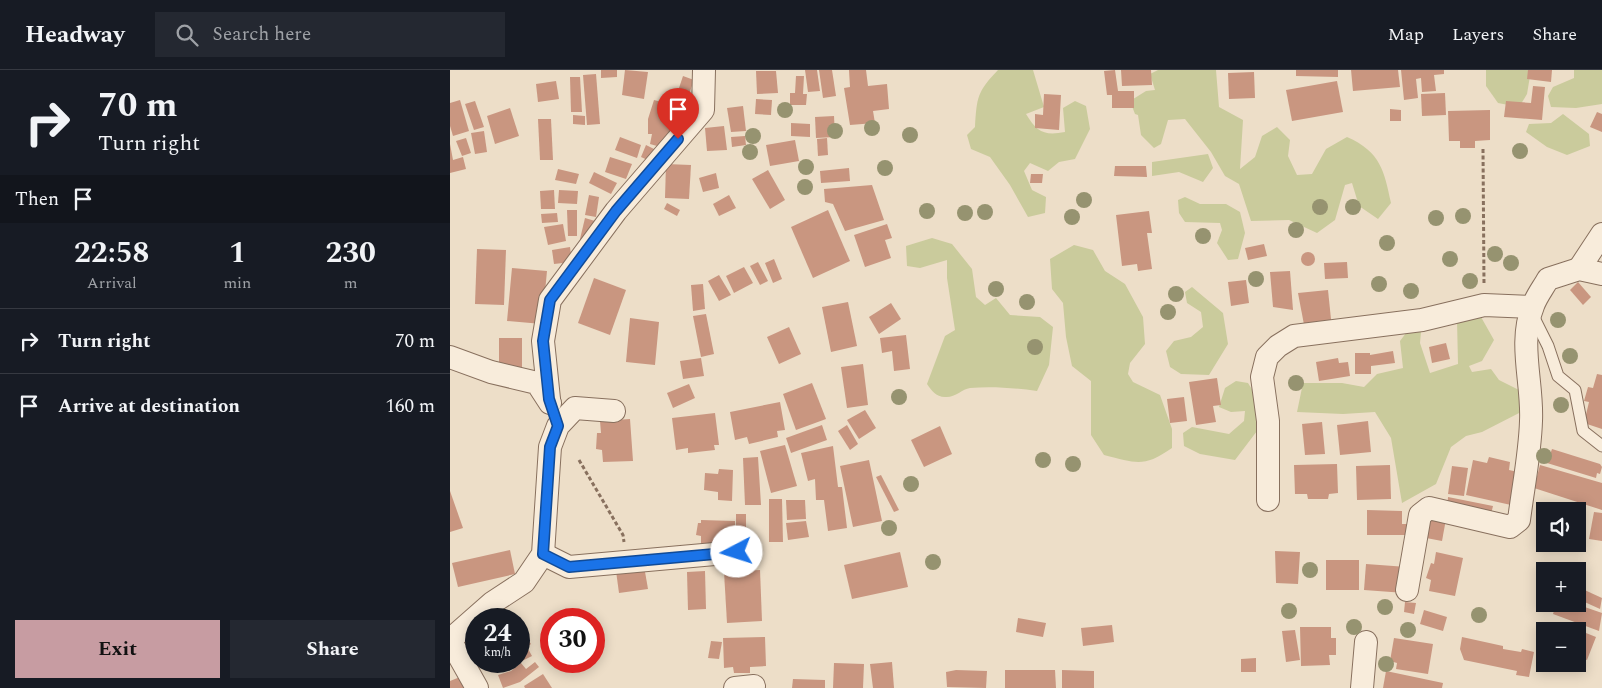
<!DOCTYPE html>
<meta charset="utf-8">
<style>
:root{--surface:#171b24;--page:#242831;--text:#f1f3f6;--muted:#9ea1a6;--line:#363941;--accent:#c79ca2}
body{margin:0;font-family:Spectral,serif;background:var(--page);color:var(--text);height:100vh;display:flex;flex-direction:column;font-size:19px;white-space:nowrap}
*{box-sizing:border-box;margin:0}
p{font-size:16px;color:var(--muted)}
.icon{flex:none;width:28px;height:28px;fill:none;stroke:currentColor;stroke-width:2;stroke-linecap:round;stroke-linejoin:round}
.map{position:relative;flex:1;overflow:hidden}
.sheet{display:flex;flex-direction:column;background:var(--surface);width:450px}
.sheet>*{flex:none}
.top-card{background:#171b24;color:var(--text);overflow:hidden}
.controls{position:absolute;left:1086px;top:432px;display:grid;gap:10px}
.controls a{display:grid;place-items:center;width:50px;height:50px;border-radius:0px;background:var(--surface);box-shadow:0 2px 12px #0003;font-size:25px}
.speed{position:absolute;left:15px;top:538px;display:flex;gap:10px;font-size:25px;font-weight:700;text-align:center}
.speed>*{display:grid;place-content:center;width:65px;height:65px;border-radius:50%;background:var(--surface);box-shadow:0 2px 12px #0003;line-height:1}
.speed small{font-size:12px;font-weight:400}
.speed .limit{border:8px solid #d22;background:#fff;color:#111}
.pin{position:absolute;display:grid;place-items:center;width:42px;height:42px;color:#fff;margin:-51px -21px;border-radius:50% 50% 50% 0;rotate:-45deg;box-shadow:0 0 5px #0007}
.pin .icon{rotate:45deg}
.me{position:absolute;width:55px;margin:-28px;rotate:265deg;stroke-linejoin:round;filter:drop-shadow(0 0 4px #0008)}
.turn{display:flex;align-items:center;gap:18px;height:105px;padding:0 15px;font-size:22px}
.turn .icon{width:65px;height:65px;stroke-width:2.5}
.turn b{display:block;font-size:35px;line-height:42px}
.then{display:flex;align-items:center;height:48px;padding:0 15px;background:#0003;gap:10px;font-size:19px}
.eta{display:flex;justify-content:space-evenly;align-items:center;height:85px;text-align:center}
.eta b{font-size:30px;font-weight:700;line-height:35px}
.primary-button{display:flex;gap:10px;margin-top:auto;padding:10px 15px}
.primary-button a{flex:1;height:58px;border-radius:0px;background:var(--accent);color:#111;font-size:20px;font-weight:700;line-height:58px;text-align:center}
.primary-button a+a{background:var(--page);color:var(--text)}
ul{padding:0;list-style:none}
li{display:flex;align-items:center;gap:15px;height:65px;padding:0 15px;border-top:1px solid var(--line)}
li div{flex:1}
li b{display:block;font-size:19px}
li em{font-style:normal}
header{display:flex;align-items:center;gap:30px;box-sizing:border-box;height:70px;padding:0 25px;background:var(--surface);border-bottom:1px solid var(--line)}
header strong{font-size:24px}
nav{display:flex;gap:28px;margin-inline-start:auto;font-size:18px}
.search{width:350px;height:45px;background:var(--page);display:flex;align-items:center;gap:12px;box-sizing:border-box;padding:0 18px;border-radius:0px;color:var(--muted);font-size:19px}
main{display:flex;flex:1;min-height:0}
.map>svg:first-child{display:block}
.green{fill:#cacb9c}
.building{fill:#c99680}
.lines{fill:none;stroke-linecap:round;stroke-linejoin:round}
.service-casing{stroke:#88705e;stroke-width:13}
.minor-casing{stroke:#88705e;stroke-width:24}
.path{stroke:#88705e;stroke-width:3;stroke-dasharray:4 2.5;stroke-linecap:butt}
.service{stroke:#f8ecdb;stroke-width:11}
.minor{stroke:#f8ecdb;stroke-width:22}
.tree{fill:#969370}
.route-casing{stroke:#114b97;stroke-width:12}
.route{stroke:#1a73e8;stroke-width:9}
</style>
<header>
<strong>Headway</strong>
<div class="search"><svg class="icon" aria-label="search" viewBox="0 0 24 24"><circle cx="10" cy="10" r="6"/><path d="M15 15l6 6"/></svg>Search here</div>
<nav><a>Map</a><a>Layers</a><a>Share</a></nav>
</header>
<main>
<section class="sheet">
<div class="top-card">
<div class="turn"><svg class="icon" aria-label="right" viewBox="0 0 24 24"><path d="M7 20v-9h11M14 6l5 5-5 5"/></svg><div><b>70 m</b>Turn right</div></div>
<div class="then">Then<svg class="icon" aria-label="arrive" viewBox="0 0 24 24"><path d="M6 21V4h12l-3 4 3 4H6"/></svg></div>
</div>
<div class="eta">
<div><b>22:58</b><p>Arrival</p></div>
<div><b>1</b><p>min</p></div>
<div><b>230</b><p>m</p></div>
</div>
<ul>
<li><svg class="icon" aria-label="right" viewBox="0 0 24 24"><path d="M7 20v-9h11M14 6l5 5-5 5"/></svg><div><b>Turn right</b></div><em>70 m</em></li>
<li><svg class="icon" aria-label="arrive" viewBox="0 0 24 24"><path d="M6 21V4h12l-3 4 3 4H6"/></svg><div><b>Arrive at destination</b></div><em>160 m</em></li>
</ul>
<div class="primary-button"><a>Exit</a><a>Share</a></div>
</section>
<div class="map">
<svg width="1152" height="618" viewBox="0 0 1152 618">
<rect width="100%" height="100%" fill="#eddec8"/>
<g class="green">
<path d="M548,0H583L594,37L576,44C587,62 594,66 615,62L613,38L625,31L636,36L640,59L625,89L609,92L598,101L580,93L574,101L582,120L596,127L595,143L578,147L560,115L540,87L521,79L517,65L525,57C527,27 527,22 548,0Z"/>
<path d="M708,0H766L769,37L793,50L790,99L805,87L812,66L827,57L840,70L838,86L847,105L862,104L876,79L897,67C931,82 934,101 941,133L928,149L909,136L902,113L895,115L885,150L867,163L839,150L801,151L789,114L775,106L761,82L735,49L718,50L711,74L704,78L691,65L688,45L685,44L680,31L696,21L705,20L700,4Z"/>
<path d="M1036,0H1081L1077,24L1069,37L1048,33L1036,16Z"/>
<path d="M1124,0H1152V34L1126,38L1101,37L1098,26L1103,17L1124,8Z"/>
<path d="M1113,44L1139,64L1140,76L1117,85L1097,77L1076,62L1079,54L1101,53Z"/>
<path d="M758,84L763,98L753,112L729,102L702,106V92Z"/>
<path d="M735,127L750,134H776L790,142L795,163L788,189L778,190L767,173L772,160L770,153L735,152L729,143L728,130Z"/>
<path d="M482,168L502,174L522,199L526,227L535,235L546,228L560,245L590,247L603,257L599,295L587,321C565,318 542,316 520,318C512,319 505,328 495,327C486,327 481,320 477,314L495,266L505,260L497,208V190L470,198L457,196L456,176Z"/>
<path d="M624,175L643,180L655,201L675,214L693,247L695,274L680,293L678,304L683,312L710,325L722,359V378C693,398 687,393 654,385L641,365V311L622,296L616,267L613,233L602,219L600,189Z"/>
<path d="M742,217L773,243L778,274L759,305L731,304L720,297L716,281L724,271L741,267L753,257L751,242L737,233L735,222Z"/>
<path d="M1017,244L1031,247L1044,270L1032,291L1019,296L1022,302L1041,299L1049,310L1069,320L1075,340L1032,362L1016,366L1001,377L986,414L952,433L941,368L925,342L893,344L847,342L853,313H892L914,317L927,304L953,298L950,271L959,259L971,262L970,273L980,303L1008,294L1007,250Z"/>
<path d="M786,311L798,313L809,331L807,361L785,390L750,384L734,376L733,363L742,357L779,364L794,351L795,341L781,342L769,337L775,318Z"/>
</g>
<g class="building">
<path d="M151,0H167V7L151,8Z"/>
<path d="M175,0L198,2L194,29L172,25Z"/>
<path d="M355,0H367L370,21L358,22Z"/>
<path d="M369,0H382L386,26L373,28Z"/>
<path d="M399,0H416L418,16L437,14L439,39L423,41L425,53L400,55L394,18L400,17Z"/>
<path d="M665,0L668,21H684V38H662V25H657L654,1Z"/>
<path d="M671,0H701L702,15L672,16Z"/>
<path d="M846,0H888V7L846,6Z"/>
<path d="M901,0H948L950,17L903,21Z"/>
<path d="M951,0H994V4L984,5L986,21L972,22L971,8L966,9L968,28L954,30Z"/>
<path d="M1078,0H1102L1101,12L1077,9Z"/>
<path d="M306,1H326L328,23L307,24Z"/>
<path d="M804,2L805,28L779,29L778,3Z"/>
<path d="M146,4L150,54L137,55L133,5Z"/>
<path d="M233,6L244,10L236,33L225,30Z"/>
<path d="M346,6H354L353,24H357L356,35H340V23H345Z"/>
<path d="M120,7H130L132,42H121Z"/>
<path d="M106,11L109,29L88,32L86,14Z"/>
<path d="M887,11L893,42L842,51L836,20Z"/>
<path d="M1083,16L1095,17L1092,50L1054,47L1056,31L1081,33Z"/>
<path d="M995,23L996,45L972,46L971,24Z"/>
<path d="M594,24L611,25L609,60L585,58V44L593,45Z"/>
<path d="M306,29L322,30L321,45L305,44Z"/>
<path d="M10,30L19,61L3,66L0,56V33Z"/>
<path d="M204,30L234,38L228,58L214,78L200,74L202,64H198V49Z"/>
<path d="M25,31L34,57L24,60L15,34Z"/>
<path d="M293,36L296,61L281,62L277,38Z"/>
<path d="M60,38L69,66L45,74L37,46Z"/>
<path d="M940,39L951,40V51H940Z"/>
<path d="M1040,40V70L1025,71V78H1010V71H999L998,41Z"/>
<path d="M1147,42L1152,44V62L1140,57Z"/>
<path d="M123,45L135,46V55L123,54Z"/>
<path d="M384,46L385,67L366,68L365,47Z"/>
<path d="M88,49H101L103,90H90Z"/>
<path d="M341,53L360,54V67L341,66Z"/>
<path d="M274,56L277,80L257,81L255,58Z"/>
<path d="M34,61L37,82L25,84L21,63Z"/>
<path d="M295,66L296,75L282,77L281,67Z"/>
<path d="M170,67L191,75L187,88L165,80Z"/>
<path d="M16,68L21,83L12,86L6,71Z"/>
<path d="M377,68L378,85L368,86L367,69Z"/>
<path d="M345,70L349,91L320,96L316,75Z"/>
<path d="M0,74L3,90L13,87L16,99L0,103Z"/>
<path d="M196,75L208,81L204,93L191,87Z"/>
<path d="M160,87L182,94L176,109L155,102Z"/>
<path d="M216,94L241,95L239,129L215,128Z"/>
<path d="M665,96H696L697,107L664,106Z"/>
<path d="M399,98L400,111L371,113L370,101Z"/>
<path d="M108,99L129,104L126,114L105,110Z"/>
<path d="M318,100L335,130L320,139L302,109Z"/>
<path d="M144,102L167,113L161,124L139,113Z"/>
<path d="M266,103L269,118L253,122L249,108Z"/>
<path d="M581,104H593L592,113H580Z"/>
<path d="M422,115L434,150L395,161L383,134L375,132L374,119Z"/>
<path d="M104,120L105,139H91L90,121Z"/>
<path d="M109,120L128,121L127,134L108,133Z"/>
<path d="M139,125L149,127L146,147L135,145Z"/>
<path d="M279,125L286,138L269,146L263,134Z"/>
<path d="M217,133L230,140L227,146L214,139Z"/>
<path d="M117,140H127V166H118Z"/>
<path d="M378,140L400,191L363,208L341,157Z"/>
<path d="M699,141L702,163H697L702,199L688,201L687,194L672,196L666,145Z"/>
<path d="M107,143L108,152L92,153L91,144Z"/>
<path d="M135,148L145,151L140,172L130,169Z"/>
<path d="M113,154L116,171L98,175L94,157Z"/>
<path d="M437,154L442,168L435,170L441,188L415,197L404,165Z"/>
<path d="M814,174L817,186L798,190L795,178Z"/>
<path d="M120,177L122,192L104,194L102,180Z"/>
<path d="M27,179L56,180L54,235L25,234Z"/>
<circle cx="858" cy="189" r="7"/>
<path d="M324,189L332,209L323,213L315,193Z"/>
<path d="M308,192L318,211L310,215L300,196Z"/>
<path d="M897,192L898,208L875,209L874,193Z"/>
<path d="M294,197L303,213L284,223L276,206Z"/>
<path d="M62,198L97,201L92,254L57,251Z"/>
<path d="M840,201L843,240L823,237L820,202Z"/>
<path d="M269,205L281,225L269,231L258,211Z"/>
<path d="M144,208L176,220L160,265L128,253Z"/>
<path d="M796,210L799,233L781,236L778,212Z"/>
<path d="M1128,212L1141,227L1133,235L1120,220Z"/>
<path d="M253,214L255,239L243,241L241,215Z"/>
<path d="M878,220L882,259L855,260L848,223Z"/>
<path d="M398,232L407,276L381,282L372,237Z"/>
<path d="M441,233L451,249L429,264L419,247Z"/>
<path d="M256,244L264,284L251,287L243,246Z"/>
<path d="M180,248L209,252L205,295L176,292Z"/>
<path d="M339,257L351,284L329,294L317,267Z"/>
<path d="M456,265L460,299L444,301L442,281L432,283L430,268Z"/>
<rect x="49" y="268" width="23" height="30"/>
<path d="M996,273L1000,289L982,293L979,277Z"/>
<path d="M943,281L945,293L921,296V304H905V283H920V285Z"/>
<path d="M251,288L254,306L233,309L230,291Z"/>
<path d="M888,288L889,293L898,292L900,306L869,311L866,292Z"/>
<path d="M413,294L418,335L397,338L391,297Z"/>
<path d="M1147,304L1152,305V359L1134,353L1139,332L1134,331L1138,317L1143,318Z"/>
<path d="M767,308L771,335L763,336L766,352L746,355L739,312Z"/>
<path d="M362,313L376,349L346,360L333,324Z"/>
<path d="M239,314L245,328L223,338L217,323Z"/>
<path d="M734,327L737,351L720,353L717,329Z"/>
<path d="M330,332L335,360L327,361L328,367L299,374L297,367L285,370L280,342Z"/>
<path d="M415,340L426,358L409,369L397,350Z"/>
<path d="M265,343L269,375H264L265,380L238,383V378L226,380L222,348Z"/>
<path d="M180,349L183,391L153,392L152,380L146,379L147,363H151L150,351Z"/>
<path d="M918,351L921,382L890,385L887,355Z"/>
<path d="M872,352L875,384L855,385L852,354Z"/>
<path d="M372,355L377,370L341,383L336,368Z"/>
<path d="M397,355L408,374L400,380L388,361Z"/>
<path d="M490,356L502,384L474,397L461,370Z"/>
<path d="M335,375L347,416L321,423L310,381Z"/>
<path d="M383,376L388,417H392L397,458L378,461L374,430H366L365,409L358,411L351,383Z"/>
<path d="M1102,379L1150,394L1152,397L1150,404L1147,403L1146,408L1097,393Z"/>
<path d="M308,387L311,435H295L293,388Z"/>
<path d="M1039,387L1060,392L1059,400L1068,402L1061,435L1016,425L1023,390L1037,393Z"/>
<path d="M419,390L432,451L403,457L390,396Z"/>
<path d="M887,394L888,423L879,424L878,429H858L857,424H845L844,395Z"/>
<path d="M940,395L941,429L907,430L906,396Z"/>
<path d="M1090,395L1152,413V440L1084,418Z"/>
<path d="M1002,396L1018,398L1014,426L998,424Z"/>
<path d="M269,399L283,400L282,431L268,430V422L254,420L255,403L268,404Z"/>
<path d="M431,405L449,440L444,442L426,407Z"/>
<path d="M0,421L13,458L0,462Z"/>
<path d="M998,427L1043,436L1040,448L997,438Z"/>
<path d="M319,429H332L333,472H319Z"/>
<path d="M336,430H355L356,449L337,450Z"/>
<path d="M917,440L952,441V454H958V465H917Z"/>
<path d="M1144,442L1152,443V471L1139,469Z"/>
<rect x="286" y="444" width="10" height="20"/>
<path d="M974,445L996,449L992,471L971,467Z"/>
<path d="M251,450L285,451V477L251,476V466L246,465L248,453H251Z"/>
<path d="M356,451L359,467L338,470L336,453Z"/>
<path d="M60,480L65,504L8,517L2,493Z"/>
<path d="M825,481L850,482L848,514L826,513Z"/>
<path d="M450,482L458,517L402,529L394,495Z"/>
<path d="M986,482L1013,488L1005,526L979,521L981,510L976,508L981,493L984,494Z"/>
<path d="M303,486L305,495L280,499L278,490Z"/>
<rect x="876" y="490" width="33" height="30"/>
<path d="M916,494L957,497L955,523L914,520Z"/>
<path d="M194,496L198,519L169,523L166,501Z"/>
<path d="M310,500L312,551L277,553L274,502Z"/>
<path d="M255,501L256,539L238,540L237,502Z"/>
<path d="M1128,517L1152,528L1150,539L1128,529Z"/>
<path d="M955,532L966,533L964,544L954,542Z"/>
<path d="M1106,534H1126L1152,543L1149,561L1103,544Z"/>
<path d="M974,540L997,547L993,561L970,554Z"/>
<path d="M568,548L596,553L593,567L566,562Z"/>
<path d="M1111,553L1146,567L1137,590L1128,587V561H1108Z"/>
<path d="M662,555L664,572L633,576L631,558Z"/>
<path d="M69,556L81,574L77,577L82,586L60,597L57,591H69V581L71,580L69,576Z"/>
<path d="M850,557H881V568H886V585H879L880,595L851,596Z"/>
<path d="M845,560L850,590L836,592L832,561Z"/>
<path d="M26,565V585L19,568Z"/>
<path d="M315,567L316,596L300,597V603H284L283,597L274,598L273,568Z"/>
<path d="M1012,567L1053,576V579L1071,582L1072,579L1084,582L1079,607L1066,605L1067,601L1014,590L1010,579Z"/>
<path d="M944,568L983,574L978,604L946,599L947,593L940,591Z"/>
<path d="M261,571L272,572L269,589L258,588Z"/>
<path d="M806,588V602H791V589Z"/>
<path d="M85,592L89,597L70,612L53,618L48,605L61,601L71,593L76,599Z"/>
<path d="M442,592L444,618H423L420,594Z"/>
<path d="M384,593L414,594L413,618H383Z"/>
<path d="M506,600L537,601L536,618L497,617L496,602Z"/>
<path d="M555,600H605L606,618H555Z"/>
<path d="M612,600L644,601V618H612Z"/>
<path d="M936,601L993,613L992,618H933Z"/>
<path d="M93,604L102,618H75L74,616Z"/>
<path d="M10,607L14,618H0V611Z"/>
<path d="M343,609L375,610V618H342Z"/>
</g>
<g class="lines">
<g class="service-casing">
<path id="service" d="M1082,244L1098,276L1108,306L1125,320L1133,361L1152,376"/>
</g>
<g class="minor-casing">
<g id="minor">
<path d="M1129,199L1152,164"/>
<path d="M0,287L41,302L87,313L100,333"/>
<path d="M99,329L93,271L100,230L166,141L253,40L254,0"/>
<path d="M818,430V351L812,307L817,287L828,276L844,266L972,250L1034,235L1082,237"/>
<path d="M93,484L119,497L287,482"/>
<path d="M957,520L970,445L979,438L1060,457L1069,450C1073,418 1080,384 1081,351C1083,313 1068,273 1083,236C1086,227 1093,218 1098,209L1129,199L1152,204"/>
<path d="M0,570L42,533L74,512L93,484L100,377L108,356L125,338L164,341"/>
<path d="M0,570L27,618"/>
<path d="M285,618L304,616"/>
<path d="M912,618L916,572"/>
</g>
</g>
<g class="path">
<path d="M1033,79L1034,215"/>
<path d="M129,390L173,465L174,472"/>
</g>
<use href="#service" class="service"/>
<use href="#minor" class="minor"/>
</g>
<g class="tree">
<circle cx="335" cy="40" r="8"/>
<circle cx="422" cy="58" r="8"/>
<circle cx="385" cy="61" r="8"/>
<circle cx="460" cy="65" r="8"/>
<circle cx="303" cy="66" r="8"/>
<circle cx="1070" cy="81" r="8"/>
<circle cx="300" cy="82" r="8"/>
<circle cx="356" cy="97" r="8"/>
<circle cx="435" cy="98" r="8"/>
<circle cx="355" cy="117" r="8"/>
<circle cx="634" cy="130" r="8"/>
<circle cx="870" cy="137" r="8"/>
<circle cx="903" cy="137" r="8"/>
<circle cx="477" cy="141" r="8"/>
<circle cx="535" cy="142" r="8"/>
<circle cx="515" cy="143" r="8"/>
<circle cx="1013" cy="146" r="8"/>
<circle cx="622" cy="147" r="8"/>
<circle cx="986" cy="148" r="8"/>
<circle cx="846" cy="160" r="8"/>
<circle cx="753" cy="166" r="8"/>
<circle cx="937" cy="173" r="8"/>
<circle cx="1045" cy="184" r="8"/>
<circle cx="1000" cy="189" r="8"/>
<circle cx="1061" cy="193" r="8"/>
<circle cx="806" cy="209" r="8"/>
<circle cx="1020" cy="211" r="8"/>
<circle cx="929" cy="214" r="8"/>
<circle cx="546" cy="219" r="8"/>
<circle cx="961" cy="221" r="8"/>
<circle cx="726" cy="224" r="8"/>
<circle cx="577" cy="232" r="8"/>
<circle cx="718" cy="242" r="8"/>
<circle cx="1108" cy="250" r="8"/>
<circle cx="585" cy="277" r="8"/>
<circle cx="1120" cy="286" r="8"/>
<circle cx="846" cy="313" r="8"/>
<circle cx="449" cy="327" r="8"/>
<circle cx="1111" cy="335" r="8"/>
<circle cx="1094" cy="386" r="8"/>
<circle cx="593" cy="390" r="8"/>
<circle cx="623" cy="394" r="8"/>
<circle cx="461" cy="414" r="8"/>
<circle cx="439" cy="458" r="8"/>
<circle cx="483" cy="492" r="8"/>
<circle cx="860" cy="500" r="8"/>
<circle cx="935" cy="537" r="8"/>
<circle cx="839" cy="541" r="8"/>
<circle cx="1029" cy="545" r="8"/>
<circle cx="904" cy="557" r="8"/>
<circle cx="958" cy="560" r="8"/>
<circle cx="936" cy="594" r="8"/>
</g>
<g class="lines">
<g class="route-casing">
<path id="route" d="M228,69L166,141L100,230L93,271L99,329L108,356L100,377L93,484L119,497L287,482"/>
</g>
<use href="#route" class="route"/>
</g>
</svg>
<div class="controls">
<a><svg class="icon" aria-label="sound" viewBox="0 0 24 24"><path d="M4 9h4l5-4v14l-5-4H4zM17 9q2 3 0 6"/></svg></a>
<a>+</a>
<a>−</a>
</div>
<div class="speed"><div>24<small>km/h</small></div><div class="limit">30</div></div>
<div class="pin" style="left:228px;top:69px;background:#d93025"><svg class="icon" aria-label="arrive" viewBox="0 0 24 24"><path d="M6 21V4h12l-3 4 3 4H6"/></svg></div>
<svg class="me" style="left:287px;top:482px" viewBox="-20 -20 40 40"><circle r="19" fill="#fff"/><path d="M0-13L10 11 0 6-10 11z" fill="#1a73e8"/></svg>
</div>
</main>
